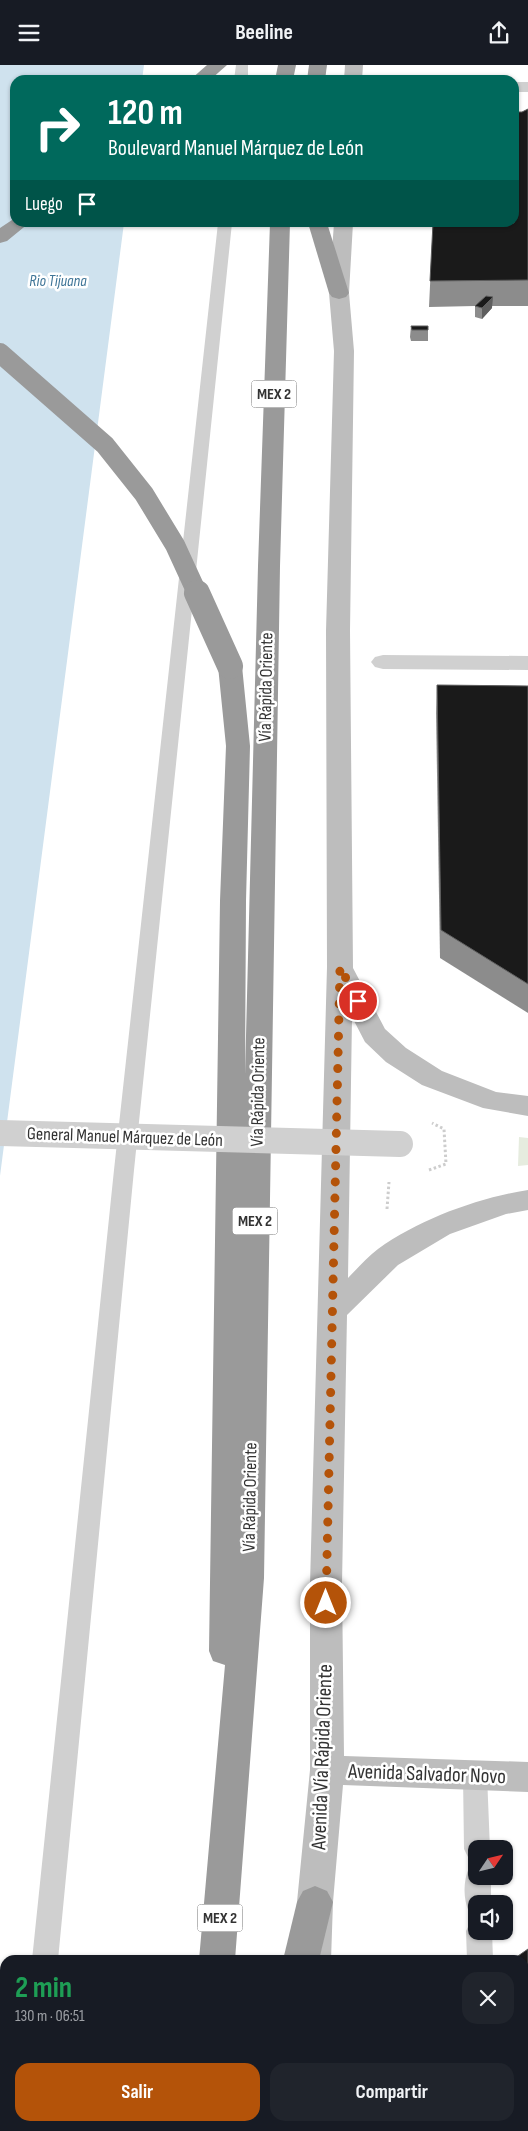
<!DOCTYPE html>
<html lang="es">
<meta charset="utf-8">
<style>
:root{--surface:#171b24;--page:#20242c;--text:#f1f3f6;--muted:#9ea1a6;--accent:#b45309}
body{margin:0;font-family:"Sofia Sans Condensed",sans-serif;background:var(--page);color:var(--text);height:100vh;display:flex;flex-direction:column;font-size:19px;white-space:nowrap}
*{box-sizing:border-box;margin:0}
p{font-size:16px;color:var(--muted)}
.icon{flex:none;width:28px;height:28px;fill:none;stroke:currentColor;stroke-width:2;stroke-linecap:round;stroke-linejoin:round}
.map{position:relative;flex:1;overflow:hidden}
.details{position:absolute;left:0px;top:1890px;width:529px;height:176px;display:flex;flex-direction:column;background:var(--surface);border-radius:15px 15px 0 0;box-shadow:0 1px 4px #0004}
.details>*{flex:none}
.guide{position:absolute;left:10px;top:10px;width:509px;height:152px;border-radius:15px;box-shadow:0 1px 4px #0004;background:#00695c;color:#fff;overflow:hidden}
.needle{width:32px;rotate:55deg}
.fabs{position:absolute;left:468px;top:1775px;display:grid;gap:10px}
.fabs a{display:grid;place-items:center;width:45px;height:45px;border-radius:10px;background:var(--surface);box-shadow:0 1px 4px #0004;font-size:25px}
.pin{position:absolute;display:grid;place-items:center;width:42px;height:42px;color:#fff;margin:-21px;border:2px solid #fff;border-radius:50%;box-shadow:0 1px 5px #0007}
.me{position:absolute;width:55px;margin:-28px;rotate:0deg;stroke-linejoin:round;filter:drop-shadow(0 0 4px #0008)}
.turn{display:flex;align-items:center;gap:18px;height:105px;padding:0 15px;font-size:22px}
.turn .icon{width:65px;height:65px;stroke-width:2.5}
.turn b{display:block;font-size:35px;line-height:42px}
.then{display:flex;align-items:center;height:48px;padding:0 15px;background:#0003;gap:10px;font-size:19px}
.round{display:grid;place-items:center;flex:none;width:52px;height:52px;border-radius:15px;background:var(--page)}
.summary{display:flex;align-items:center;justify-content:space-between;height:85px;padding:0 15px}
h1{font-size:30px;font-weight:700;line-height:38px;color:#1e9e55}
.primary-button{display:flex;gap:10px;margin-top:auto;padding:10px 15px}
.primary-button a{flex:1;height:58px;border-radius:15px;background:var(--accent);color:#fff;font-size:20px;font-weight:700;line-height:58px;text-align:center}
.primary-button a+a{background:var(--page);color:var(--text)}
header{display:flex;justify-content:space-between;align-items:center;height:65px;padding:0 15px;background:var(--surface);font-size:22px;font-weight:700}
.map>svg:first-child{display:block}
.green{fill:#e6ecdf}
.water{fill:#cfe2ee}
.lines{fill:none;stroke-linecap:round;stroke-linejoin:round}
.path{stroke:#cdcdcd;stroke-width:3;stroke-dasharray:2.5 2.5;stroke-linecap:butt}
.lane{fill:#d0d0d0;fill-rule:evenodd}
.street{fill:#d0d0d0;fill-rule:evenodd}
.secondary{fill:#bdbdbd;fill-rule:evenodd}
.highway{fill:#9a9a9a;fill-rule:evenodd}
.street-bridge{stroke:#d0d0d0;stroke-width:26}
.highway-bridge-far1{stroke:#9a9a9a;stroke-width:20}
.highway-bridge{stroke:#9a9a9a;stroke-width:26}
.wall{fill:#8c8c8c}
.shaded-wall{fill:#5f5f5f}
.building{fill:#1a1a1a;stroke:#5f5f5f}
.route{stroke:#b45309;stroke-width:9;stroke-dasharray:0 16.2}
.labels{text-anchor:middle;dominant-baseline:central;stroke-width:5;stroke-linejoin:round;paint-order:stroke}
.far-water-label{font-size:16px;font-style:italic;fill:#3f7597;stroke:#fff}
.shield{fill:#fff;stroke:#707070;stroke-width:1}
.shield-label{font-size:16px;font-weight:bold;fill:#333}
.street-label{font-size:18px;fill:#333;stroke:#fff}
.near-street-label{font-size:21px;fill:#333;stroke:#fff}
</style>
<header><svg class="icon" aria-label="menu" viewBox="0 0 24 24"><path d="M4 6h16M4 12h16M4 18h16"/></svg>Beeline<svg class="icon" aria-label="share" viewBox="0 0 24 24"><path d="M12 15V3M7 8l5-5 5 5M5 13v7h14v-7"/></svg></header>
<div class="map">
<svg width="528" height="2066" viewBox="0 0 528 2066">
<rect width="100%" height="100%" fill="#fff"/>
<path class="green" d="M519,1072L528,1073V1100L518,1101Z"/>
<path class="water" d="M0,0H144L142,15H15V158H124L0,1111Z"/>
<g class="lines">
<g class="path">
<path d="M429,1105L446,1099L444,1064L432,1058"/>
<path d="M387,1144L389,1117"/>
</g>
<g class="lane">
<path d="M236,0H248V15H234Z"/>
<path d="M218,158H232L134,1105L58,1895H32L114,1105Z"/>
<path d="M475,1699L484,1702L487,1710L490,1784H476V1795L468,1792L464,1784L463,1710L466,1702Z"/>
<path d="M476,1800V1811H491V1839H476V1850L469,1847C463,1834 463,1816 469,1803Z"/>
<path d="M476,1855V1866H492L493,1895H467L466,1866L470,1858Z"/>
<path d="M15,2061H41L42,2066H14Z"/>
</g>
<g class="street">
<rect x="514" y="17" width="14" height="10"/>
<path d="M383,590L528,591V605L383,604L375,602L371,597L375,592Z"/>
</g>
<g class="secondary">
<path d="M345,0H363L362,15H344Z"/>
<path d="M334,158H353L349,228L354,286L350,566L353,903L385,964L406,983L442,1006L496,1027L528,1031V1051L483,1043L422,1020L386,997L365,977L352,952L348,1213C357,1204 367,1192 378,1184C420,1154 478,1133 528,1125V1145L506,1149L450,1169L398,1200L347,1250L342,1519L344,1691L528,1697V1727L343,1720L333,1837L331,1895H295L297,1837L310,1705V1519L327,902L326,566L334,286L329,228Z"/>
<rect x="288" y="2061" width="38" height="5"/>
</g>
<g class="highway">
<path d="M207,0H227L210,15H190Z"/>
<path d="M278,0H296L293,15H275Z"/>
<path d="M309,0H327L325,15H307Z"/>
<path d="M15,153V158H29L7,176L0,178V163Z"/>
<path d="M270,158H290L280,501L264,1513L235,1895H199L225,1600L213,1596L209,1586L220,836L226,681L218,601L222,596L230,594L238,596L242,601L250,681L246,836L245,1010L258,501Z"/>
<path d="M308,158H327L349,228L346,232L339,234L332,232L329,228Z"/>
<path d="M315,1821L327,1826L333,1837L319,1895H283L297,1837L303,1826Z"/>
<path d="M186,2061H223V2066H185Z"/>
<path d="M243,2061H280V2066H242Z"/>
</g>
<path class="street-bridge" d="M0,1068L400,1079"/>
<path class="highway-bridge-far1" d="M0,288L105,380L144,429L175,480L198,530"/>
<path class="highway-bridge" d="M197,528L230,601"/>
</g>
<g class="wall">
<path d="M528,44V241H492V243L482,254L475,252V241L429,242L433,158L522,47Z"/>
<path d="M411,261H428V276H411L410,272Z"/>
<path d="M437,620L528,621V948L440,893L436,648Z"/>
<path d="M528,1884V1940L524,1938V1895Z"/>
</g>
<path class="shaded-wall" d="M493,232L492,243L482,254V243Z"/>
<g class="building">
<path d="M528,44V215L430,216L433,158H514V47H522Z"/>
<path d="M486,231L493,232L482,243L475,241Z"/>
<path d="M411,261H428V265H412Z"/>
<path d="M437,620L528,621V919L441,865Z"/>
<path d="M528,1884V1920L524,1918V1895H517L518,1891Z"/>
</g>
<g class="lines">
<path class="route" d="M326,1538L340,902L358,936"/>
</g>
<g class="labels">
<g class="far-water-label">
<text x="58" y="216">Rio Tijuana</text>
</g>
<g class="shield">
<rect x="251.5" y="315.5" width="45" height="27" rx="4"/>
<rect x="232.5" y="1142.5" width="45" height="27" rx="4"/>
<rect x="197.5" y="1839.5" width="45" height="27" rx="4"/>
</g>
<g class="shield-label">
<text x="274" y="329">MEX 2</text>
<text x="255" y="1156">MEX 2</text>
<text x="220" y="1853">MEX 2</text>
</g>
<g class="street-label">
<text transform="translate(266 622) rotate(-89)">Vía Rápida Oriente</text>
<text transform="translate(258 1027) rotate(-89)">Vía Rápida Oriente</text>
<text transform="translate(125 1072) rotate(2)">General Manuel Márquez de León</text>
<text transform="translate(250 1432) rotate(-89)">Vía Rápida Oriente</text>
</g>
<g class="near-street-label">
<text transform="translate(322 1692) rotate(-88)">Avenida Vía Rápida Oriente</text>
<text transform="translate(427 1709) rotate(2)">Avenida Salvador Novo</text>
</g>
</g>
</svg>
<div class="fabs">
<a><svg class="needle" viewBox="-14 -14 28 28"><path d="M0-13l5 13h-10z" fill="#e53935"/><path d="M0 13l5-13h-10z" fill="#9ea1a6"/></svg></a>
<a><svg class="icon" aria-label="sound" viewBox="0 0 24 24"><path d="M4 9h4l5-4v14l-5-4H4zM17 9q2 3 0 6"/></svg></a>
</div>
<div class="pin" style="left:358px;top:936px;background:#d93025"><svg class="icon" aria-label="arrive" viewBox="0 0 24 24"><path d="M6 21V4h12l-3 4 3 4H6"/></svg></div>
<svg class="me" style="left:326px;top:1538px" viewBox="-20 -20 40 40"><circle r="17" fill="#b45309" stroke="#fff" stroke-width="3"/><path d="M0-11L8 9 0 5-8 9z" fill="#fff"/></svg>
<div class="guide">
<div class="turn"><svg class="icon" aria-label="right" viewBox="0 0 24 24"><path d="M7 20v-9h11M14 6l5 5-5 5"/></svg><div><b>120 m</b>Boulevard Manuel Márquez de León</div></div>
<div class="then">Luego<svg class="icon" aria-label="arrive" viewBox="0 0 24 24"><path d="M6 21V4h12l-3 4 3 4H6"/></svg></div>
</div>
<section class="details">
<div class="summary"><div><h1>2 min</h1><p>130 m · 06:51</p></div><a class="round"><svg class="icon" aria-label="close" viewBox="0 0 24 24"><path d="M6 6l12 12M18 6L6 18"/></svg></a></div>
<div class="primary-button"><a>Salir</a><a>Compartir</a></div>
</section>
</div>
